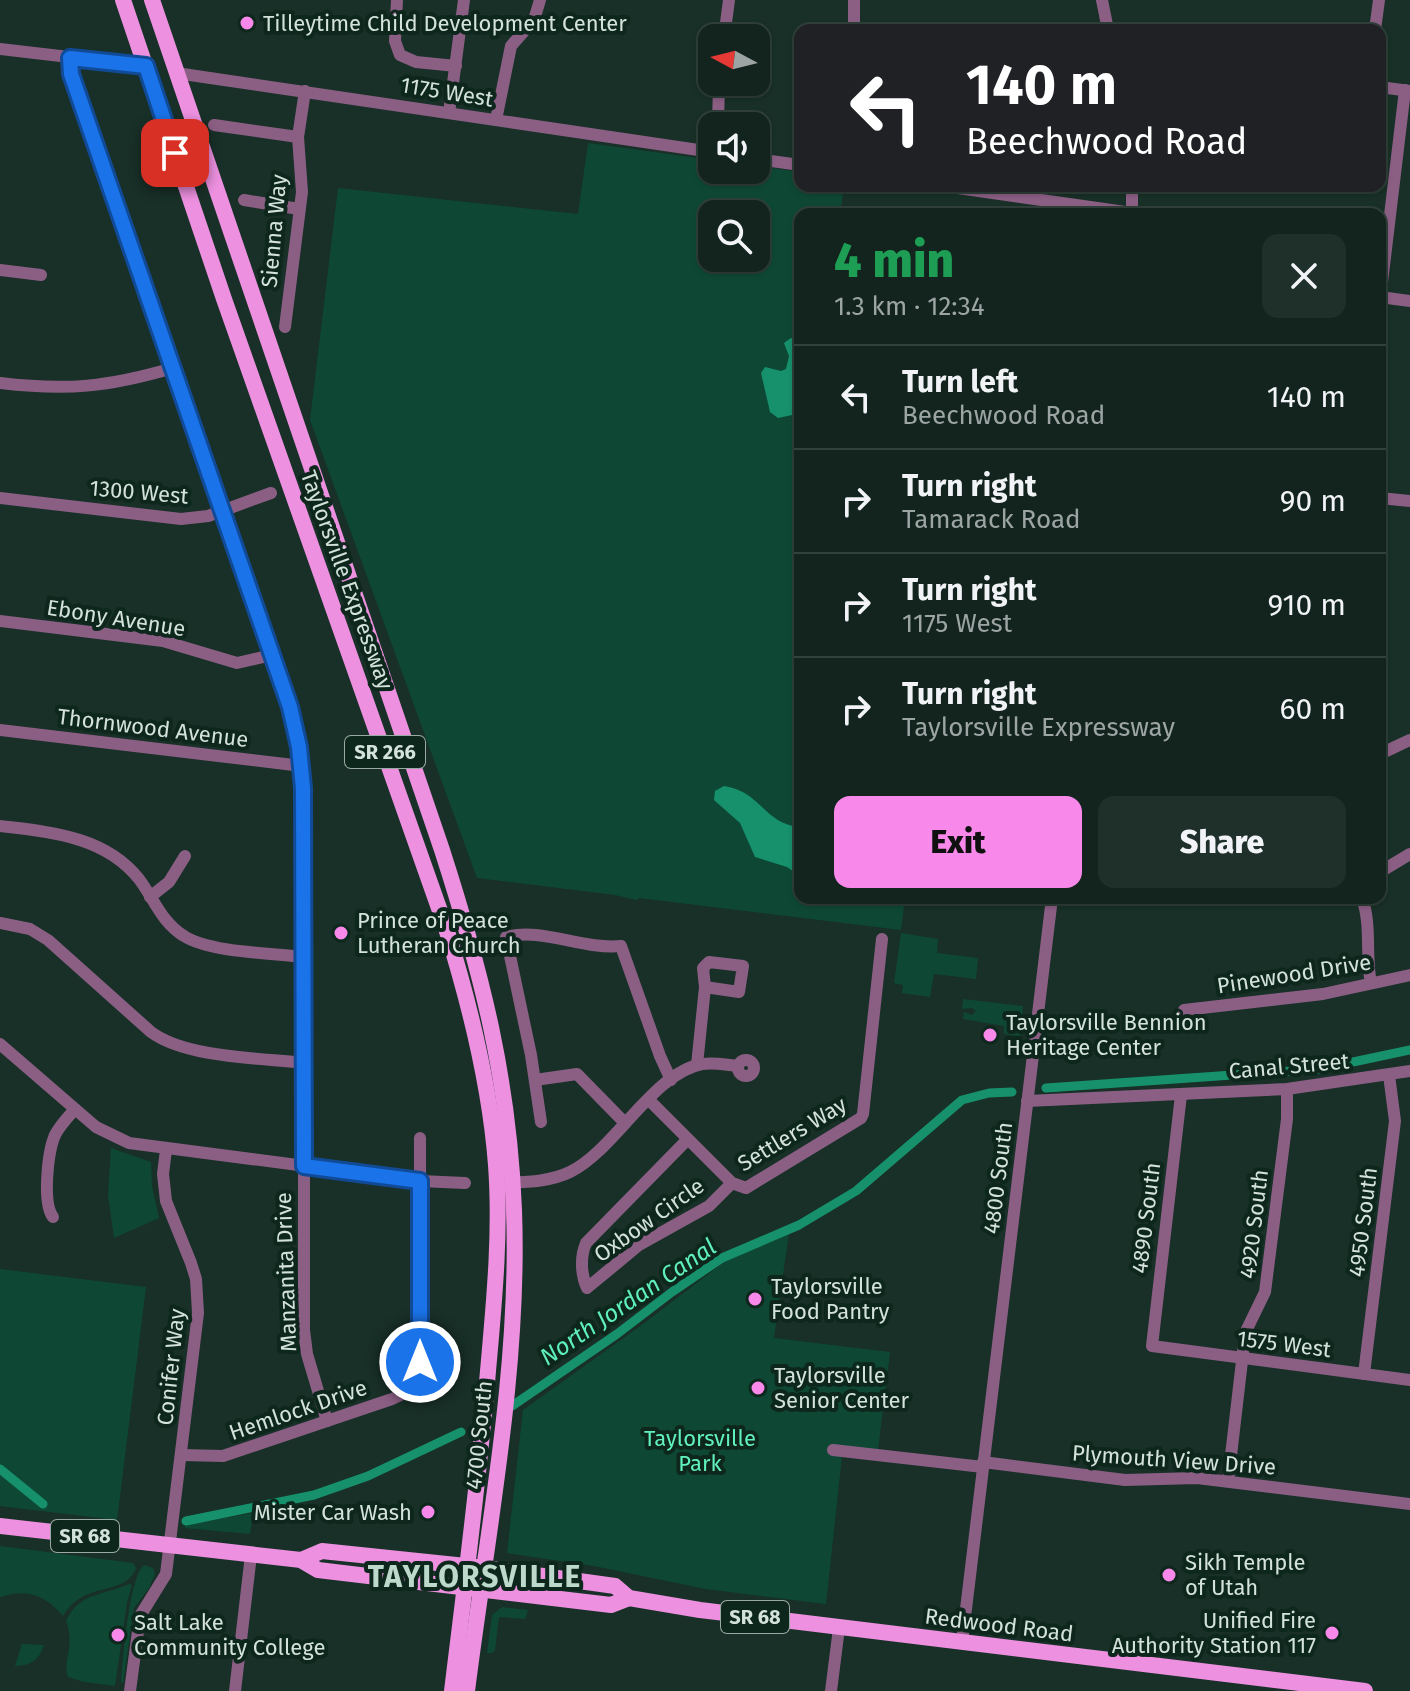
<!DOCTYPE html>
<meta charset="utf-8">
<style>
:root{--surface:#12241d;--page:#1f302a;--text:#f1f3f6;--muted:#9ca4a4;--line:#31413b;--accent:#f888ea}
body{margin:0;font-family:"Fira Sans",sans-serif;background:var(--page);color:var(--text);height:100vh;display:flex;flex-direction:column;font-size:30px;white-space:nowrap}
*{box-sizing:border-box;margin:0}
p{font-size:26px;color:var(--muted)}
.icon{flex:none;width:44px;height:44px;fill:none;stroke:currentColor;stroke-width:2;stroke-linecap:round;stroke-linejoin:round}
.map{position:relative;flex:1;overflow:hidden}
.sheet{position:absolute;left:794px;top:208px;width:592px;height:696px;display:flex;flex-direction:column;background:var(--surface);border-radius:16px;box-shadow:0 2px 6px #0004,0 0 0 2px var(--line)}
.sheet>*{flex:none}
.guide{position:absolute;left:794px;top:24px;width:592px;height:168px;border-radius:16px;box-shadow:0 2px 6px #0004,0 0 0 2px var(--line);background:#202124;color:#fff;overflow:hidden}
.needle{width:52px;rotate:277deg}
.buttons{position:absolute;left:698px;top:24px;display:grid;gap:16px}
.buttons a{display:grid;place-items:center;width:72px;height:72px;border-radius:16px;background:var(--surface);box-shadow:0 2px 6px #0004,0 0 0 2px var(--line);font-size:40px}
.pin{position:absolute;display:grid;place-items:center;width:68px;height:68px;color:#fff;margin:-34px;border-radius:16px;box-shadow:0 4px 12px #0006}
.me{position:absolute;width:88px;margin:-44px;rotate:0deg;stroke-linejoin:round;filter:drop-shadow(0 0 6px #0008)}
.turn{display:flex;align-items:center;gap:28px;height:168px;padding:0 40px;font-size:36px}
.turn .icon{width:104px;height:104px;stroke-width:2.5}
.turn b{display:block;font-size:56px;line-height:68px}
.round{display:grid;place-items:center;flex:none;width:84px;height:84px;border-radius:16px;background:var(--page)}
.headline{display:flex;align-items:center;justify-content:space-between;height:136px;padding:0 40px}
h1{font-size:48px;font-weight:800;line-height:60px;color:#1e9e55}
.button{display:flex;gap:16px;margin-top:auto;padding:16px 40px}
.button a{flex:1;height:92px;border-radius:16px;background:var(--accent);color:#111;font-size:32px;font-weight:800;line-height:92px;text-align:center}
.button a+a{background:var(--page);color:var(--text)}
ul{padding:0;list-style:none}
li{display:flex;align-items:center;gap:24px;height:104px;padding:0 40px;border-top:2px solid var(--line)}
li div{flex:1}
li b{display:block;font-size:30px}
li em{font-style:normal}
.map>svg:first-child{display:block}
.green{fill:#0e4835;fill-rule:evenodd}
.water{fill:#17916c}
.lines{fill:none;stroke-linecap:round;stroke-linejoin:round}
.canal{stroke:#17916c;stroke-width:9}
.minor{stroke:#8b5f84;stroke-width:12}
.major{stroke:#ec90df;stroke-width:16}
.route-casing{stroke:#114b97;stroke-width:20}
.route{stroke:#1a73e8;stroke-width:14}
.poi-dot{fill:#f888ea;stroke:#0e271d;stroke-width:3}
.labels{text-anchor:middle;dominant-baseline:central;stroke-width:8;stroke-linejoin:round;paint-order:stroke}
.shield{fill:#0e271d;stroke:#99aaa3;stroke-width:2}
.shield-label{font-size:20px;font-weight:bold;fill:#d4e2dc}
.poi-label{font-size:22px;fill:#d4e2dc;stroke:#0e271d;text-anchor:start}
.street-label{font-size:22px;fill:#d4e2dc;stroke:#0e271d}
.park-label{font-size:22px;fill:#61f1be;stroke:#0e271d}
.water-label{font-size:24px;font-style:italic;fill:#5eefbb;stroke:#0e271d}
.district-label{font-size:30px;font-weight:bold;letter-spacing:2px;fill:#bcd9cc;stroke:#0e271d}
</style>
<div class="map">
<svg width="1410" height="1691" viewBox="0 0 1410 1691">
<rect width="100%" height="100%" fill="#183027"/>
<g class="green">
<path d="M588,143L712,160V170H756V166L800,172V186H844L840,214H800V898H905L901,930L639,898L637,900L615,895L477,878L310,420L338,188L578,214ZM712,214H756V258H712Z"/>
<path d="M901,933L938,939L937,953L978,958L976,979L934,974L930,997L902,993L903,985L894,983Z"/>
<path d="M963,999L1023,1006L1020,1036L1004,1034V1026L963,1019L964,1012L972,1015L976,1011L972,1008L962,1009Z"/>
<path d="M111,1148L151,1162L152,1186L159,1218L114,1238L108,1195Z"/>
<path d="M789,1233L774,1338L890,1352L878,1450L842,1456L826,1604L706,1589L594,1566L507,1553L523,1410L643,1324L724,1262Z"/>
<path d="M0,1269L146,1287L117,1520L0,1506Z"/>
<path d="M253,1513L250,1534L185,1528V1525Z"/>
<path d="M0,1546L133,1563L136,1568C124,1598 85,1579 63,1616C46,1595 26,1588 0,1597Z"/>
<path d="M144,1565L153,1568L155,1574L149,1588L134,1608L123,1683L121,1682C123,1659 129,1578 144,1565Z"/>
<path d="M129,1584L132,1585L127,1603L115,1686L84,1682L68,1677C62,1661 76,1646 66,1621C80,1592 102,1596 129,1584Z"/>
<path d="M502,1607L528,1610L525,1619L499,1617L495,1650L492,1653H487L492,1615Z"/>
<path d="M22,1644L44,1645C39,1660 32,1665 15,1666Z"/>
</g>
<g class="water">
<path d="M791,338L800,340V399L792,415L778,418L770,412L761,373L765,367L781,371L786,369L789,356L784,343Z"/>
<path d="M724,786C762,792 764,824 800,827V876L787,867L755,857L740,823L714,800L715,791Z"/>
</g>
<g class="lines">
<g class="canal">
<path d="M1046,1088L1320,1069L1410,1050"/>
<path d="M512,1406L617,1334L672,1292L722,1258L799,1225L856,1191L962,1100L989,1093L1012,1092"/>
<path d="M0,1469L43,1504"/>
<path d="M186,1521L314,1495L368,1476L461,1432"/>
</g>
<g class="minor">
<path d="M397,0L395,41L400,55L416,62L456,66"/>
<path d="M1102,0L1108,30"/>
<path d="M854,30V0"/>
<path d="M1375,30L1379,0"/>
<path d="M724,38L729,0"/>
<path d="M0,49L146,66"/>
<path d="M70,58L71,74L290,707L302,766L304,852V1330L307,1354L327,1421"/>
<path d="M176,73L712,152"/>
<path d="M1380,87L1410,91"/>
<path d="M449,113L464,0"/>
<path d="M496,120L511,46L534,20L540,0"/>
<path d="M214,125L298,137"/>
<path d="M718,126L719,82"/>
<path d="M756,159L800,165"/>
<path d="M944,186L1132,213"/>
<path d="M1132,186V214"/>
<path d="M244,200L299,209"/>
<path d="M0,270L41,275"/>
<path d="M1380,297L1410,301"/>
<path d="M1380,299L1405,90"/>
<path d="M285,327L302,192L298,137L305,91"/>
<path d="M0,383C67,391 108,387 173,368"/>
<path d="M0,498L181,519L208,516L271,493"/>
<path d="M1380,498L1410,501"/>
<path d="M0,621L163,641L237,663L272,655"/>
<path d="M0,730L302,766"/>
<path d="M1380,754L1410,740"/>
<path d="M0,826C50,832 105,836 139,879C154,899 162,923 184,936C211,953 272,953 304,957"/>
<path d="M1380,872L1410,854"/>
<path d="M150,897L169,882L185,856"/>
<path d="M1362,898C1372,926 1365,955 1371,983"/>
<path d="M0,923L30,929L48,940L151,1032C186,1058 260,1058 304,1063"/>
<path d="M1184,1010L1323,994L1410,975"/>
<path d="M0,1044L96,1127L129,1143L420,1181L465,1183"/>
<circle cx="746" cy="1068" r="8"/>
<path d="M697,1065L705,987L703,968L709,962L743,966L739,992L705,987"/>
<path d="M535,1080L577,1074L625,1123"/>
<path d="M1181,1095L1152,1346L1410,1380"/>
<path d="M649,1100L732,1183L746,1188L861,1118L863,1114L882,939"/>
<path d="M1027,1101L1287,1089L1410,1071"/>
<path d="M541,1122L531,1055L506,937C541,927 583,950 621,946L660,1056L671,1080"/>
<path d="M687,1140L586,1243C580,1257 581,1275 587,1288L639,1245L709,1206L732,1183"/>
<path d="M504,1183C526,1182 549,1182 570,1172C615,1150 653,1073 702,1064C714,1062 726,1065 738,1066"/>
<path d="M53,1217C42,1203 48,1151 55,1135C60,1125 68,1117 75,1109"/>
<path d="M1364,1374L1395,1121L1389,1075"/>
<path d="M833,1450L983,1467"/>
<path d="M182,1455L223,1456L392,1399C410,1392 418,1382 420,1362V1138"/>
<path d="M983,1462L1125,1480L1197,1478L1410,1504"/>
<path d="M1228,1481L1244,1344L1247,1329L1265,1292L1287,1119V1089"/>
<path d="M962,1642L1052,898"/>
<path d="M130,1691L140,1616L166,1574L198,1313L196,1279L191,1263L166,1201L163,1174L166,1150"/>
<path d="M235,1691L251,1555"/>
<path d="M831,1691L839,1628"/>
</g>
<g class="major">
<path d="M123,0L224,299L446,928C470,1005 490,1085 496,1165C501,1234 494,1303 488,1371C479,1478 465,1584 452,1691"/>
<path d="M152,0L442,850C482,974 509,1080 514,1210C520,1371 487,1532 467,1691"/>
<path d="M0,1526L301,1560L318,1570L611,1605L629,1598"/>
<path d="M301,1560L322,1551L485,1568L615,1586L629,1598L700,1610L1365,1691"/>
</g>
</g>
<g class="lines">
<g class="route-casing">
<path id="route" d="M175,153L146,66L70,58L71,74L290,707L299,747L303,788L304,1166L420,1181V1362"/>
</g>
<use href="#route" class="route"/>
</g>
<g class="poi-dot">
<circle cx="247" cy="23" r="8"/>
<circle cx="341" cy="933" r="8"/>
<circle cx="990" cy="1035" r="8"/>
<circle cx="755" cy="1299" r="8"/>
<circle cx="758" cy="1388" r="8"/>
<circle cx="428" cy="1512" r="8"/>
<circle cx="1169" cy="1575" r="8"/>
<circle cx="1332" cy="1633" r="8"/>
<circle cx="118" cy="1635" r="8"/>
</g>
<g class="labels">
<g class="shield">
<rect x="345" y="736" width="80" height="32" rx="6"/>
<rect x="51" y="1520" width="68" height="32" rx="6"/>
<rect x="721" y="1601" width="68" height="32" rx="6"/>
</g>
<g class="shield-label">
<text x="385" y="752">SR 266</text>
<text x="85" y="1536">SR 68</text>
<text x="755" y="1617">SR 68</text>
</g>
<g class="poi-label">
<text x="263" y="23">Tilleytime Child Development Center</text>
<text x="357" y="920">Prince of Peace<tspan x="357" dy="25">Lutheran Church</tspan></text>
<text x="1006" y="1022">Taylorsville Bennion<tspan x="1006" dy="25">Heritage Center</tspan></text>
<text x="771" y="1286">Taylorsville<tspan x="771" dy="25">Food Pantry</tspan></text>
<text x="774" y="1375">Taylorsville<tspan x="774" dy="25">Senior Center</tspan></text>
<text x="412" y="1512" text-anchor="end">Mister Car Wash</text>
<text x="1185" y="1562">Sikh Temple<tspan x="1185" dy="25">of Utah</tspan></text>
<text x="1316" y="1620" text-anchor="end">Unified Fire<tspan x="1316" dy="25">Authority Station 117</tspan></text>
<text x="134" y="1622">Salt Lake<tspan x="134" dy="25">Community College</tspan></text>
</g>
<g class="street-label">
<text transform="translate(447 92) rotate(9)">1175 West</text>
<text transform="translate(274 231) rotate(-85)">Sienna Way</text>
<text transform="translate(139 492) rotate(5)">1300 West</text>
<text transform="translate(347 580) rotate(70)">Taylorsville Expressway</text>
<text transform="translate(116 618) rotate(9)">Ebony Avenue</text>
<text transform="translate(153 728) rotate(7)">Thornwood Avenue</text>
<text transform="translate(1294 974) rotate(-9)">Pinewood Drive</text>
<text transform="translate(1289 1066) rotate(-5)">Canal Street</text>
<text transform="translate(792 1134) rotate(-31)">Settlers Way</text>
<text transform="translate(998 1178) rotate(-83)">4800 South</text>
<text transform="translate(1146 1218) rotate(-83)">4890 South</text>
<text transform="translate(649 1220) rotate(-35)">Oxbow Circle</text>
<text transform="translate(1363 1222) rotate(-83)">4950 South</text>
<text transform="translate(1254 1224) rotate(-83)">4920 South</text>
<text transform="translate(286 1272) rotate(-92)">Manzanita Drive</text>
<text transform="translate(1284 1344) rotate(7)">1575 West</text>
<text transform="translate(171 1367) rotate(-84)">Conifer Way</text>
<text transform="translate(298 1410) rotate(-19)">Hemlock Drive</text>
<text transform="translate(479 1435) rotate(-84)">4700 South</text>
<text transform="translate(1174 1460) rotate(4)">Plymouth View Drive</text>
<text transform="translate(999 1625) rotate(7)">Redwood Road</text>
</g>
<g class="park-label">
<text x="700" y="1438">Taylorsville<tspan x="700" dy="25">Park</tspan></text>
</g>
<g class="water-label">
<text transform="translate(628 1302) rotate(-34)">North Jordan Canal</text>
</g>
<g class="district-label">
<text x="475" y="1577">TAYLORSVILLE</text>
</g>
</g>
</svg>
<div class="buttons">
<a><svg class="needle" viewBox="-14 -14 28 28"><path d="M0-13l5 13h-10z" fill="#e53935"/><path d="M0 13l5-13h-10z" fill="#9ca4a4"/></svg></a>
<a><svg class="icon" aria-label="sound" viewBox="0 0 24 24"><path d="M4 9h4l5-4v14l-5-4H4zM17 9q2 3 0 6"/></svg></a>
<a><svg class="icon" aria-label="search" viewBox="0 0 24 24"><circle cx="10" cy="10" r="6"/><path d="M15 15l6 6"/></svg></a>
</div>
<div class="pin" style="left:175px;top:153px;background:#d93025"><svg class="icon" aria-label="arrive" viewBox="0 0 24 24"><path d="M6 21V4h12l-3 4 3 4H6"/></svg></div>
<svg class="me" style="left:420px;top:1362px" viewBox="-20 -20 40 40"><circle r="17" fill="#1a73e8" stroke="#fff" stroke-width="3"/><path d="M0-11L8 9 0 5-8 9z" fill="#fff"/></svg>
<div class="guide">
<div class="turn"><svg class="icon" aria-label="left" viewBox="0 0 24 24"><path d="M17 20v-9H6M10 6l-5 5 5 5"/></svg><div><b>140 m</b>Beechwood Road</div></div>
</div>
<section class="sheet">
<div class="headline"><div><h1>4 min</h1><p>1.3 km · 12:34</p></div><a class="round"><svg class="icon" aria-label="close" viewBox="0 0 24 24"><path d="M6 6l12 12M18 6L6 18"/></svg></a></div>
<ul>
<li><svg class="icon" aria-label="left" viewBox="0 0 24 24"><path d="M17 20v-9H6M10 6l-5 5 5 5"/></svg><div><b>Turn left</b><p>Beechwood Road</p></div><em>140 m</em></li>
<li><svg class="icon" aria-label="right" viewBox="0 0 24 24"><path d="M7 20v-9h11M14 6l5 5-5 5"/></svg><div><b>Turn right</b><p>Tamarack Road</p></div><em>90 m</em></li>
<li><svg class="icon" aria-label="right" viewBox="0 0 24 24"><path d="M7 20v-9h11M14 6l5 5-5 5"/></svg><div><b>Turn right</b><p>1175 West</p></div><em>910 m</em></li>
<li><svg class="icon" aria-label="right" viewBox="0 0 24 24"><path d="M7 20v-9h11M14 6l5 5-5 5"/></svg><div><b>Turn right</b><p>Taylorsville Expressway</p></div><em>60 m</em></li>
</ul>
<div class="button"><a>Exit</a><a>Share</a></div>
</section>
</div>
